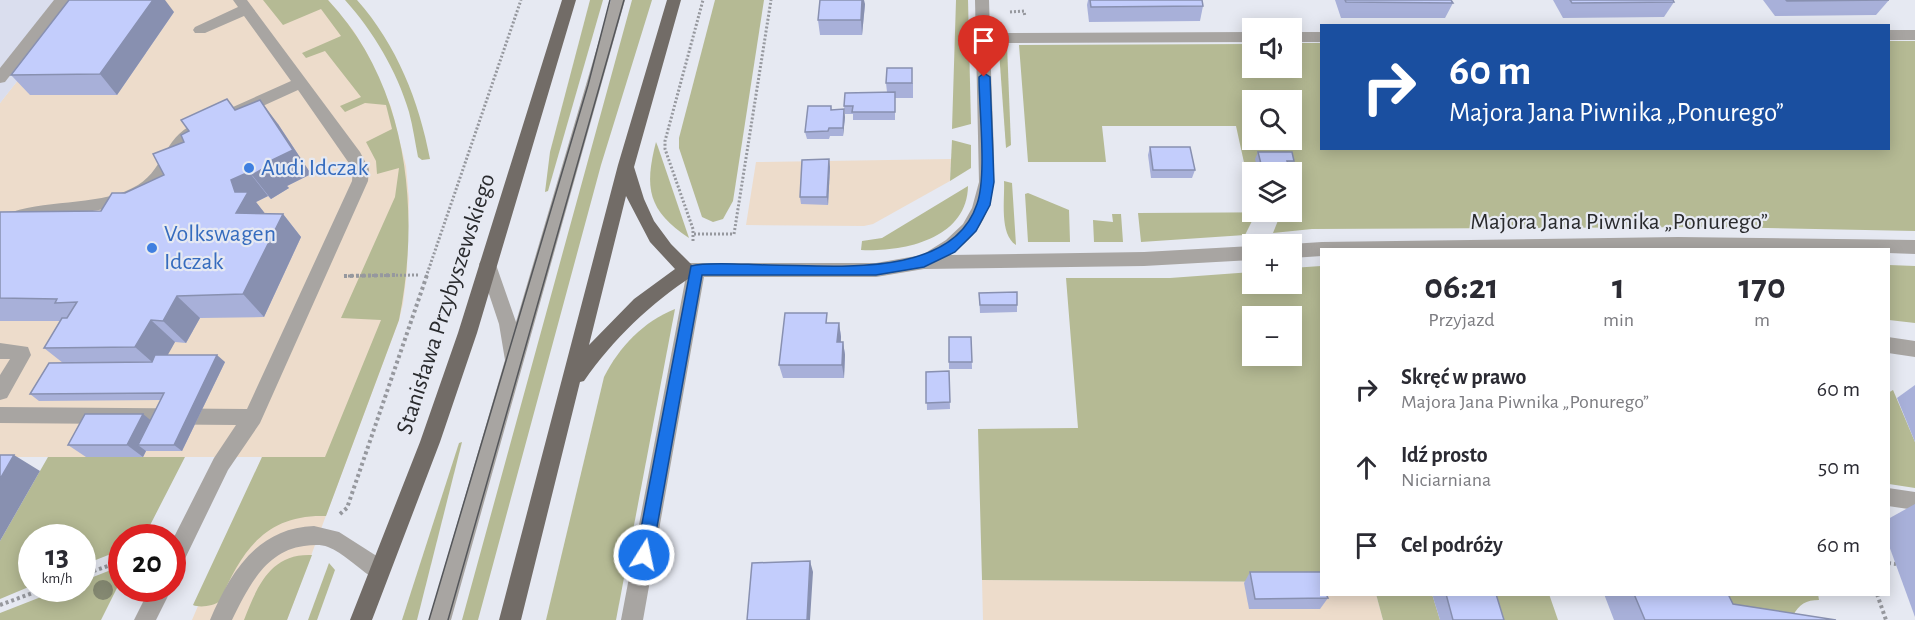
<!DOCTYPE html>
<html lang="pl">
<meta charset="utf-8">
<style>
:root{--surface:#fff;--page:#f2f2f3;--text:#2b2b33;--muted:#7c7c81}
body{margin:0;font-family:"Alegreya Sans",sans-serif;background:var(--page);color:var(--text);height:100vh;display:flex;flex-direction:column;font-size:22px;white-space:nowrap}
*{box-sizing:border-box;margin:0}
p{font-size:20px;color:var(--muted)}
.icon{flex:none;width:33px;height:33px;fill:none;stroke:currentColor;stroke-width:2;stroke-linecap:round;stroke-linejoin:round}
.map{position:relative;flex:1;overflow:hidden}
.details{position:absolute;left:1320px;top:248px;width:570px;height:348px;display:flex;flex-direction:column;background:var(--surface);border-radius:0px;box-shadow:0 3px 15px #0003}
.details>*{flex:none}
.guide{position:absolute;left:1320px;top:24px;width:570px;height:126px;border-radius:0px;box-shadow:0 3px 15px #0003;background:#1a4fa0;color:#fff;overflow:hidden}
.fabs{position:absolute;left:1242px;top:18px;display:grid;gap:12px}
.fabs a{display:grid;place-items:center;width:60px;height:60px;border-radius:0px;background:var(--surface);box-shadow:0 3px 15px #0003;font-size:30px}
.speed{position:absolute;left:18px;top:524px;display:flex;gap:12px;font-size:30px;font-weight:700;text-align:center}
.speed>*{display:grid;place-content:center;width:78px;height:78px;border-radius:50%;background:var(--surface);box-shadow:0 3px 15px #0003;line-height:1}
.speed small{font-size:15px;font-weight:400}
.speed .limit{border:9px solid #d22;background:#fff;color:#111}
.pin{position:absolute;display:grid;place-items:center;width:51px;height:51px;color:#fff;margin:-62px -26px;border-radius:50% 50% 50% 0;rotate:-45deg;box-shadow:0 0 6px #0007}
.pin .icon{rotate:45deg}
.me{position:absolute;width:66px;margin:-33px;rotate:10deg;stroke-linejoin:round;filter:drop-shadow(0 0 4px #0008)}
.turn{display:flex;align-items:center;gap:21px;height:126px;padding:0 30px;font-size:27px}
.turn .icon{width:78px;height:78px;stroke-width:2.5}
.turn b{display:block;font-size:42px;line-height:51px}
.eta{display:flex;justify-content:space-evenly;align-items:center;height:102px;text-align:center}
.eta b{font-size:36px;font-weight:700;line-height:42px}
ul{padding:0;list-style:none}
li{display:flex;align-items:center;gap:18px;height:78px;padding:0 30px}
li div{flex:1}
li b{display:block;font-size:22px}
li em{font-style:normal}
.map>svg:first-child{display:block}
.commercial{fill:#eddccb}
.built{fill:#dadeee}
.green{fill:#b5ba94;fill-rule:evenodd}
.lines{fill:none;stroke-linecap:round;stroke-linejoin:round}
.path-far1{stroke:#96989e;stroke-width:3;stroke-dasharray:2 2;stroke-linecap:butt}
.path{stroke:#96989e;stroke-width:4;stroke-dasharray:3 3;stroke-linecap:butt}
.minor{fill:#a8a5a2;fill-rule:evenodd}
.major{fill:#726c67;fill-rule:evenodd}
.tram{stroke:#54565a;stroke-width:1.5}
.tree{fill:#858972}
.wall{fill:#a8b0d9}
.shaded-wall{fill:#8890b0}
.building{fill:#c3cdfc;stroke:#8890b0;stroke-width:1.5}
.route{fill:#1a73e8;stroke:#114b97;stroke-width:1.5}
.shop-dot{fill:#3f7fe0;stroke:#e6e9f2;stroke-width:2}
.labels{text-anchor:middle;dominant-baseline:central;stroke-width:4.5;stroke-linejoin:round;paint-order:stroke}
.shop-label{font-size:24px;fill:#366cbe;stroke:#e6e9f2;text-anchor:start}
.street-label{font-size:24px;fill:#292a2d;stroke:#e6e9f2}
</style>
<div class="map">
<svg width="1915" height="620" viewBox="0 0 1915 620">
<rect width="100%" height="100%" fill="#e6e9f2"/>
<g class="commercial">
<path d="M81,0H328L353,30L368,55L391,107L406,166L409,199L407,271L403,304L399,320L287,620H192L262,457H0V103Z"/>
<path d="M951,159L950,181L873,224L864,226L746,225L756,162Z"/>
<path d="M982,580L1321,582L1322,594H1376L1383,620H983Z"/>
</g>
<path class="built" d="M0,0H81L0,103Z"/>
<g class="green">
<path d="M263,0H328C408,85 421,210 399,320L326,516C265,514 242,551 220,601C214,606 200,608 193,605L262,457H325L381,320L341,318L395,197L399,168L377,174L376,161L366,142L392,129L386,105L365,103L345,112L340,106L361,97L325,51L306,58L302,53L341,36L321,9L283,25Z"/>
<path d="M345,0H357C397,45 419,101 430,159L422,160L418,157C415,142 413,127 409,112C397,71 373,31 345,0Z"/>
<path d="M590,0H603L548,191L545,192L550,152Z"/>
<path d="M632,0H652L601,165L478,620H462Z"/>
<path d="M715,0H764L733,201L723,219L713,222L702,217L679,148V138Z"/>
<path d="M956,0H968L971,124L952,129Z"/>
<path d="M1889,41H1915V231L1717,227L1312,229L1273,233L1281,213H1256L1245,235L1141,242L1138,213L1292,212V172H1252V199L1236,126H1102L1106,162H1028L1019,45L1252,44V68H1292V43H1321L1322,148H1888ZM1252,100H1292V140H1252Z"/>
<path d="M1007,45L1011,145L1006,148L999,51Z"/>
<path d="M952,140L971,145V168L950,181Z"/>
<path d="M656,142L658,147L689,238C648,211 644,188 656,142Z"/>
<path d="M1004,181L1012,183L1016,245C999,234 1005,199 1004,181Z"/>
<path d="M968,186C967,240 902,252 861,250L862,241L882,238Z"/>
<path d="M1028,193L1069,210L1070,242H1028L1025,194Z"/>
<path d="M1112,214H1121L1123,242H1094L1093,220L1113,222Z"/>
<path d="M1889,265L1915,266V323L1889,320Z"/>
<path d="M1321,266V582L982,580L978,429L1078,428L1066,278H1170L1252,272V284H1292V268ZM1252,316H1292V356H1252Z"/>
<path d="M675,309L616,620H546L604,377C619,347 644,321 675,309Z"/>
<path d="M1893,390L1915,442V488L1889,484L1888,393Z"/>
<path d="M462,442L417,620H402L459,443Z"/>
<path d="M48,457H185L144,537H122L121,550L83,565L82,537H32L31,586L0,599V541Z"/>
<path d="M312,555L287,620H244C257,587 270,553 312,555Z"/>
<path d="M329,563L335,570L317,620H308Z"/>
<path d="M121,566V580L101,620H0V613L64,588H82L83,581Z"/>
<path d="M1376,594H1432L1440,620H1383Z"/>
<path d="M1481,594H1549L1558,620H1489Z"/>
<path d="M1703,594H1818L1819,600C1806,600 1799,604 1793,616L1764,620Z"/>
</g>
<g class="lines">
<g class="path-far1">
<path d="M1010,12L1024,11L1025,17"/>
<path d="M694,234H734L771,0"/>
<path d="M693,241V229L665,149V141L703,0"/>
<path d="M344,276L418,275"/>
<path d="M426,277L521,0"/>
</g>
<g class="path">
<path d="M344,276L398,275"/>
<path d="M340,514L347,508L427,275"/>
<path d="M1888,563L1896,564"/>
<path d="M82,575L122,561"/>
<path d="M1877,594L1886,620"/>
<path d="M0,605L46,588"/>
</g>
<g class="minor">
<path d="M54,0H69L5,82L0,83V68Z"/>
<path d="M233,0H247L360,152L369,169L368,181L260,423L228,470L179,571L172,574V541L214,458L236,425L0,423V407L247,409L352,181L353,169L298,90L243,115H233L230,111L233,107L291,81L244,16L205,33H195L193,30L195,27L238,7Z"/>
<path d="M611,0H625L451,620H429L505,360L499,324L479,264L482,259L488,257L494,259L516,322Z"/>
<path d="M975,0H989L990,33L1252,32V42L990,43C991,71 992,99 993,126C995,179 1000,222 950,255L1144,252L1252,246V260L1144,266L924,269L876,277H704L643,620H621L686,276L682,275L679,270L682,265L688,263H876L922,255L946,240L963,224L972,208L979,182Z"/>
<rect x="1888" y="30" width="27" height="10"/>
<rect x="1292" y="32" width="30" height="10"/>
<path d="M202,121L208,123L210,127C204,136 191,137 185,146C176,158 170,174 160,185C138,212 57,214 23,221L6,245L0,247V227L12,212C51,199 104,206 138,185C167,167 163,133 202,121Z"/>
<path d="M1678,237L1915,240V254L1888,253V249H1322V256L1292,258L1291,244L1322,242Z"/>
<path d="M1888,337L1915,341V357L1888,353Z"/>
<path d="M0,343L28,347L31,355L7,398L0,400V375L10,359H0Z"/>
<path d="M1888,488L1915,492V510L1888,506Z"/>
<path d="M314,526L339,532L386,562L389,569L386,576L378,579L370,576C357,567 343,553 328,547C321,544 312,545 304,546C265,551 248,588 232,620H210C230,573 257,528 314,526Z"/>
<path d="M150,588H172L156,620H134Z"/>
</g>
<g class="major">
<path d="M562,0H576L477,333L440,442L372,620H350L420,442L458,333Z"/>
<path d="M667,0H681L634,167L644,199L654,221L671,244L697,270L694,275C650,304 614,338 584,381L580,382L521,620H499L618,165ZM626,196L650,242L675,269L634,299L589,345Z"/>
</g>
<g class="tram">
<path d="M429,620L588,85L610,0"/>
<path d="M448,620L624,0"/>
</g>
</g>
<circle class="tree" cx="103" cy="590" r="10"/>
<g class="wall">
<path d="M1088,0H1202L1203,6L1200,21L1089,22L1087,5Z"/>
<path d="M1335,0H1451L1453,3L1445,18H1341Z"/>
<path d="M1553,0H1673L1674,2L1664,17L1563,18Z"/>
<path d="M1763,0H1889L1876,15L1775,16Z"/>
<path d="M865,4L862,35H820L818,20Z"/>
<path d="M174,12L117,95H30L11,75Z"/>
<path d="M886,83H913V98H895V120H853V114H845L844,106L887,92Z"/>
<path d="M831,106V110L845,117L843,136H830L829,139H807L805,132Z"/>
<path d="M236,110L278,124L311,174L287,186L289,188L271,199L268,196L256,202L265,214H283L301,237L264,317L200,318L186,343L175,342L167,355L225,362L182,451H146L143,457H86L68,445L151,420L161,400L39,401L30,394L63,363L44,348L60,321H0V212L101,211L125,193L164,175L184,142Z"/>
<path d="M1150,147L1195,170L1192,178H1151L1148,155Z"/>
<path d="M1258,152L1294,161L1291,168H1289L1290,172H1258L1255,159Z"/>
<path d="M830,167L828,205L801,204L800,197Z"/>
<path d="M979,293L1017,305V312L980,313Z"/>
<path d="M829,323H839L841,337V342H843L845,355L844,378H783L779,365Z"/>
<path d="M949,337H971L972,369H949Z"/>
<path d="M949,371L950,409L927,410L926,372Z"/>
<path d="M1915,385V442L1897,398Z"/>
<path d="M1915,504V617L1888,543V519Z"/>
<path d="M1250,572L1328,598L1320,609H1249L1244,583Z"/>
<path d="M1432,594H1496L1504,620H1440Z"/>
<path d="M1604,594H1728L1733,604L1836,620H1614Z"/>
</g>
<g class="shaded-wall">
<path d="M153,0H165L174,12L117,95L100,74Z"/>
<path d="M862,0H864L865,4L862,35L861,20Z"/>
<path d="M260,100L278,124L311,174L287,186L289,188L271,199L252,175L266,163Z"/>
<path d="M844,109L845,117L843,136V128Z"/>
<path d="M829,159L830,167L828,205L827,197Z"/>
<path d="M249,172L268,196L256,202L267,216L236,213L235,192L231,180Z"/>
<path d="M283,214L301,237L264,317L243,294Z"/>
<path d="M177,296L200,318L186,343L163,321Z"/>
<path d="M151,320L175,342L160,369L135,347Z"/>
<path d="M839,323L841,337L840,355L837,342Z"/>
<path d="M843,342L845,355L844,378L842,365Z"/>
<path d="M217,355L225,362L182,451L174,445Z"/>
<path d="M143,414L159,427L138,445L146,451L143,457L127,445Z"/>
<path d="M14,455L40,471L0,541V479Z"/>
<path d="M810,561L813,572L810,620H807Z"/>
</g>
<g class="building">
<path d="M69,0H153L100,74L11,75Z"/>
<path d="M820,0H862L861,20H818Z"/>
<path d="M1090,0H1202L1203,6L1091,7Z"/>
<path d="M1345,0H1451L1453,3L1346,2Z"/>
<path d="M1570,0H1673L1674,2L1572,3Z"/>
<path d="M1786,0H1889L1787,1Z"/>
<path d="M887,68H912V83H886Z"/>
<path d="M895,92V112H852L853,106H844L845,93Z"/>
<path d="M227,99L235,110L260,100L293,150L266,163L271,164L252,175L249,172L231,180L235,192H248L236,213L283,214L243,294L177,296L163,321L151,320L135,347L44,348L62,318H67L77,302L55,303L57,299L0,298V212L101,211L112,193H125L164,175L153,154L184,142L181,135L189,131L181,120Z"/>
<path d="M808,106H831V110L844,109L843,128H829L828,131L805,132Z"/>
<path d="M1150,147H1190L1195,170H1153Z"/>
<path d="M1258,152H1292L1294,161H1287L1290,172H1263Z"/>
<path d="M829,159L827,197H800L802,160Z"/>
<path d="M1017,292V305H980L979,293Z"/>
<path d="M785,313H827L826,323H839L837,342H843L842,365H779Z"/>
<path d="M949,337H971L972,362H949Z"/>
<path d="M155,355H217L174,445H138L164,393L30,394L49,363L152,362Z"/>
<path d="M949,371L950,402L926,403V372Z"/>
<path d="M85,414H143L127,445H68Z"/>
<path d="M0,455H14L0,479Z"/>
<path d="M810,561L807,620H747L752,563Z"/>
<path d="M1250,572H1321L1322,594H1326L1328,598L1255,599Z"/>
<path d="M1446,594H1496L1504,620H1453Z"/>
<path d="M1634,594H1728L1733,604L1836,620H1645Z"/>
</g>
<path class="route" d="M984,73L990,77L994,182L990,205L976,231L955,252L924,267L876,275H702L652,555L650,560L644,562L639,560L636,555L691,266C709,261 749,265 769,265C831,265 952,280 977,204C987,176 979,109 979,77Z"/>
<g class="shop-dot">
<circle cx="249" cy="168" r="6"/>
<circle cx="152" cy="248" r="6"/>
</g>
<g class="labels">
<g class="shop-label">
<text x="261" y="168">Audi Idczak</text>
<text x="164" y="234">Volkswagen<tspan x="164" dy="28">Idczak</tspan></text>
</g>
<g class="street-label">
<text x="1619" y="222">Majora Jana Piwnika „Ponurego”</text>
<text transform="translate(446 304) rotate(-72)">Stanisława Przybyszewskiego</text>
</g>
</g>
</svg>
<div class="fabs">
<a><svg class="icon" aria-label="sound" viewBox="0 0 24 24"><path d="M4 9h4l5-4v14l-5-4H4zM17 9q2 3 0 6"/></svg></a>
<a><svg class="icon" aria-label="search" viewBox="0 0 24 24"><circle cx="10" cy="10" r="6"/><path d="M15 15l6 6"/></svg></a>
<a><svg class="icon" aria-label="layers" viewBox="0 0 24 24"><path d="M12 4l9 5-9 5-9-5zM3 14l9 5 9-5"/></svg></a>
<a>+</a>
<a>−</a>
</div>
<div class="speed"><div>13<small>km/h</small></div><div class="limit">20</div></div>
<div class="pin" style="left:984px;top:77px;background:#d93025"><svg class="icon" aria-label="arrive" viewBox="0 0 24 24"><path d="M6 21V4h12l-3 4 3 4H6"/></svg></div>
<svg class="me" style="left:644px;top:555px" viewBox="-20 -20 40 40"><circle r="17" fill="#1a73e8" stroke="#fff" stroke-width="3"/><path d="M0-11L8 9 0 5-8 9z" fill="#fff"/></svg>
<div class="guide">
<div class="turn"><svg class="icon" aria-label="right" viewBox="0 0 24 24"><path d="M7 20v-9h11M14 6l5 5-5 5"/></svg><div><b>60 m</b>Majora Jana Piwnika „Ponurego”</div></div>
</div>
<section class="details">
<div class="eta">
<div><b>06:21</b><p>Przyjazd</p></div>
<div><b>1</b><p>min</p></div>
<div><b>170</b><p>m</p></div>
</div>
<ul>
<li><svg class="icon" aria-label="right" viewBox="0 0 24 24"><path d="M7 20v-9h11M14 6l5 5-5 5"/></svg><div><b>Skręć w prawo</b><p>Majora Jana Piwnika „Ponurego”</p></div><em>60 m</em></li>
<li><svg class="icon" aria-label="ahead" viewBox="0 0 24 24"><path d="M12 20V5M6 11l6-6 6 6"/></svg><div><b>Idź prosto</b><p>Niciarniana</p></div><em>50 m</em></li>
<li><svg class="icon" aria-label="arrive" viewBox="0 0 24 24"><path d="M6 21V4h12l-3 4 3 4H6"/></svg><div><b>Cel podróży</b></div><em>60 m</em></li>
</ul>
</section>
</div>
